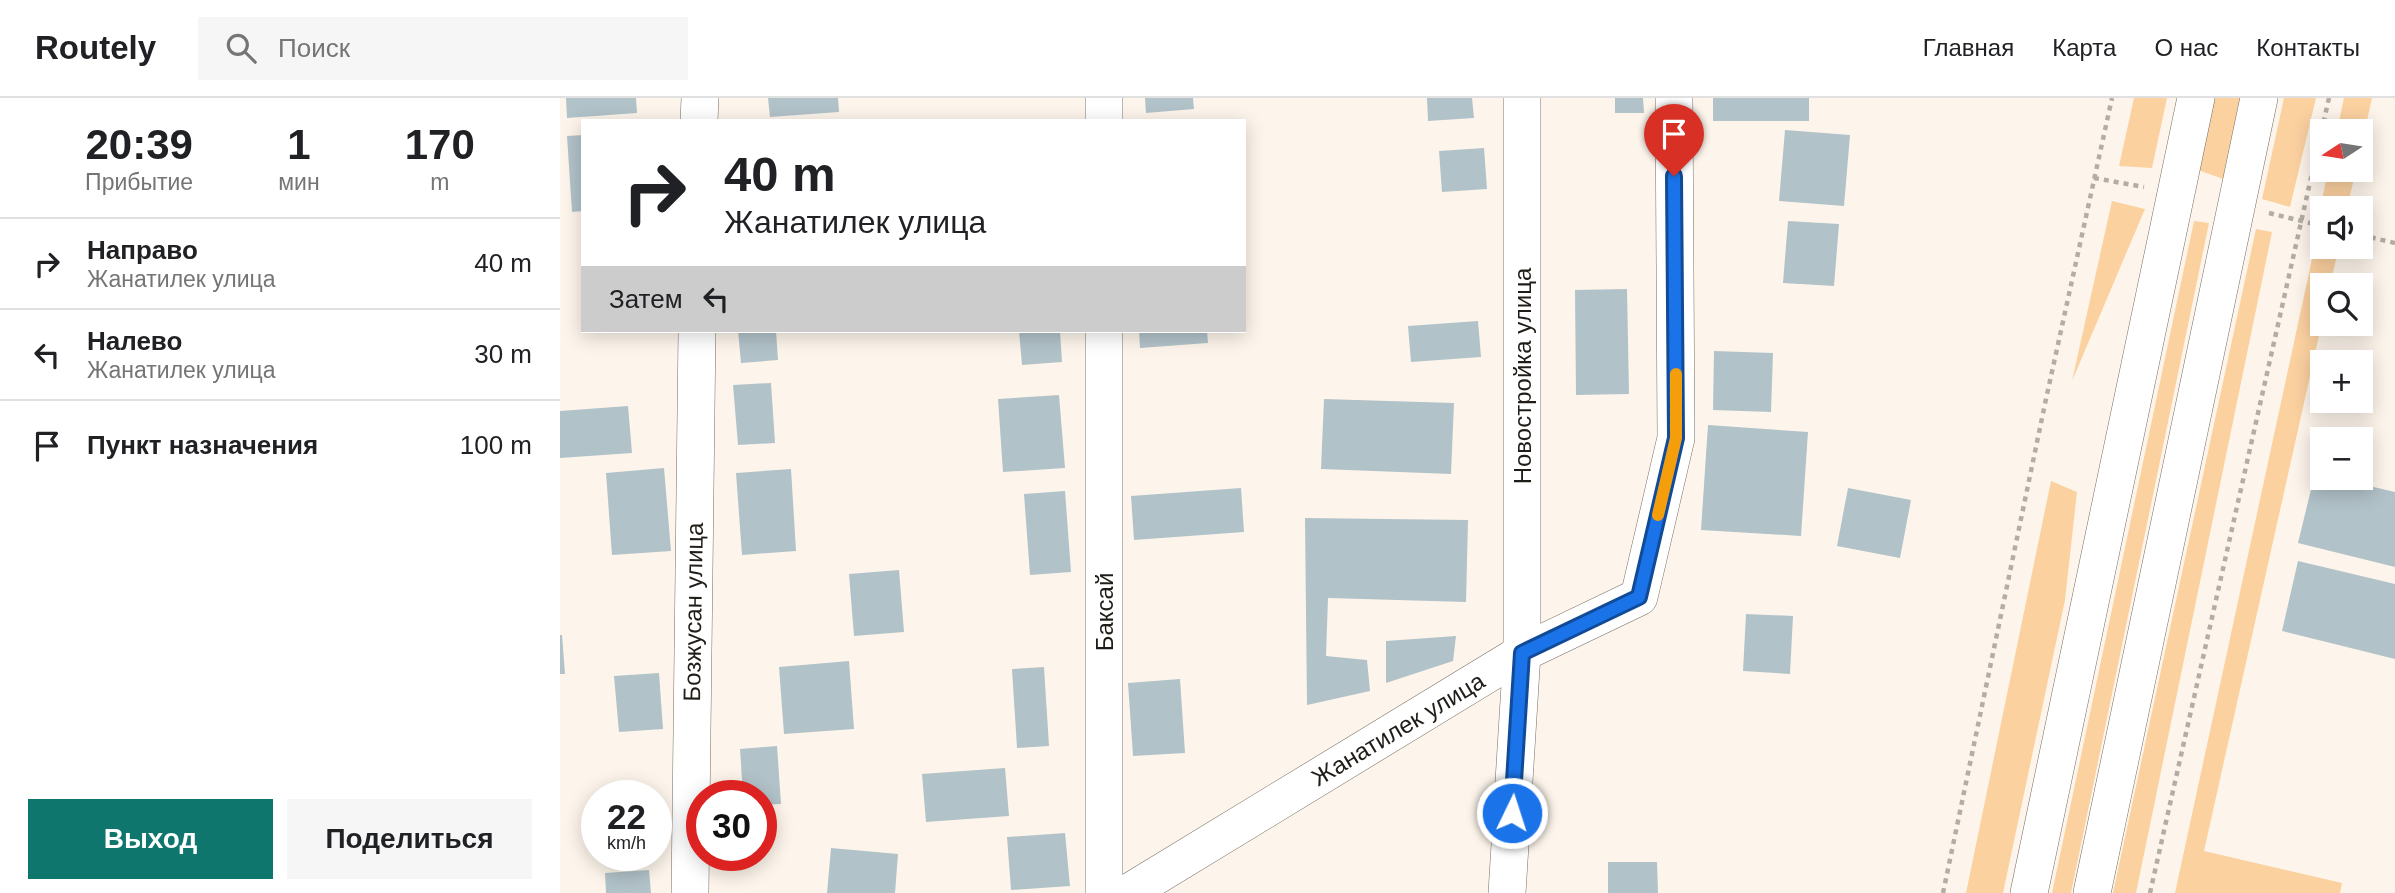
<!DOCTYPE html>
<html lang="ru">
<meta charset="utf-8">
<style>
:root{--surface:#fff;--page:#f6f6f6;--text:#202124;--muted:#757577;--line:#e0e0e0;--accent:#0f766e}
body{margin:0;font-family:Arial,sans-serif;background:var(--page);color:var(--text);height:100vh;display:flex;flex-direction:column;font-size:26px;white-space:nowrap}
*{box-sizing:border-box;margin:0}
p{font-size:23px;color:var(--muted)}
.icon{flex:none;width:38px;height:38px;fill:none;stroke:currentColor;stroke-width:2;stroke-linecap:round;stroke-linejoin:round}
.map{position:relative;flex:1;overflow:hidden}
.details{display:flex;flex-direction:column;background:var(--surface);width:560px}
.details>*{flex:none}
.hud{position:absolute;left:21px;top:21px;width:665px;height:214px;border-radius:0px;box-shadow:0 4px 18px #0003;background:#fff;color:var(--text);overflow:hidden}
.needle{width:46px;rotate:258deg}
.buttons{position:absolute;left:1750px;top:21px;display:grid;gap:14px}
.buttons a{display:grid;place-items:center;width:63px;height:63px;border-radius:0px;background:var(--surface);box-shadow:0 4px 18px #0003;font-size:35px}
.speed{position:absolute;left:21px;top:682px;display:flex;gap:14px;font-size:35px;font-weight:700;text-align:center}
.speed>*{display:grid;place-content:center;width:91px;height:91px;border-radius:50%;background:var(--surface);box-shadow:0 4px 18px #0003;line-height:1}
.speed small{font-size:18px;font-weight:400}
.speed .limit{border:10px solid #d22;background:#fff;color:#111}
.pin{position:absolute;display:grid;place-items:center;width:60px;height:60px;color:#fff;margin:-72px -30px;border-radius:50% 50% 50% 0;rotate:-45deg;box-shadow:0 0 7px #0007}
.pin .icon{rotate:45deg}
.me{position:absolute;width:77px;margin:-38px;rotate:4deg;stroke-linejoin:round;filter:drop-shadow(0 0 5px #0008)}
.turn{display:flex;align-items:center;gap:24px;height:147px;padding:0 28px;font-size:32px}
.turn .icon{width:91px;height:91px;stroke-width:2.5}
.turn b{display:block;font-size:49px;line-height:60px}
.then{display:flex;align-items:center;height:66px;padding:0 28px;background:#0003;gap:14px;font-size:26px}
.eta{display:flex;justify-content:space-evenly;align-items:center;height:119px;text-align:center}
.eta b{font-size:42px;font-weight:800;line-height:49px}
.cta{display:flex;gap:14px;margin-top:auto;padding:14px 28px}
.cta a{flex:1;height:80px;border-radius:0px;background:var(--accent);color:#fff;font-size:28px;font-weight:800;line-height:80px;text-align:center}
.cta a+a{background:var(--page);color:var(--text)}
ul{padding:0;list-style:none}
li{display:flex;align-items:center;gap:21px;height:91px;padding:0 28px;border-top:2px solid var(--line)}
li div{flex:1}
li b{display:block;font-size:26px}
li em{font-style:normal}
header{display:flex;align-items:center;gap:42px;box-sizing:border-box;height:98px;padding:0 35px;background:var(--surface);border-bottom:2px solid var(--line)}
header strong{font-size:33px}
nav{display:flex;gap:38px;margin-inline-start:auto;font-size:24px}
.search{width:490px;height:63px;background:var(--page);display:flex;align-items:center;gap:18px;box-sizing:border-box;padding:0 24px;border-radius:0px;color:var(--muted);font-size:26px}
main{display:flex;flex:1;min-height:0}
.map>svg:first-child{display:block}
.green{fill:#fbd1a0}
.building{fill:#b2c2c9}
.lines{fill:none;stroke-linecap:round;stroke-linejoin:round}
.minor-casing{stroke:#766d62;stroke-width:38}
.path{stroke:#b3ada5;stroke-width:4.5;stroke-dasharray:5 5;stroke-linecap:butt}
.minor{stroke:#fff;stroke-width:37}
.route-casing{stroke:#114b97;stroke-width:18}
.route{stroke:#1a73e8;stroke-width:12}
.slow{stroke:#f59e0b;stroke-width:12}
.labels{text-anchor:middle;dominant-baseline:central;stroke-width:5;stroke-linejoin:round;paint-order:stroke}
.street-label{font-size:24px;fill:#201d18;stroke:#fff}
</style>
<header>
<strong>Routely</strong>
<div class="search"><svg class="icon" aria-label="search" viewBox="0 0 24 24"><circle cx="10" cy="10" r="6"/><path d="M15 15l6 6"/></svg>Поиск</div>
<nav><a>Главная</a><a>Карта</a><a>О нас</a><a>Контакты</a></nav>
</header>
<main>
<section class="details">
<div class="eta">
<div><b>20:39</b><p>Прибытие</p></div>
<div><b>1</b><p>мин</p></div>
<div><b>170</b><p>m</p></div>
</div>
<ul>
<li><svg class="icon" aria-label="right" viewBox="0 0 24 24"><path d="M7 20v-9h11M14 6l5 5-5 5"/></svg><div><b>Направо</b><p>Жанатилек улица</p></div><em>40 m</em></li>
<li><svg class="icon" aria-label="left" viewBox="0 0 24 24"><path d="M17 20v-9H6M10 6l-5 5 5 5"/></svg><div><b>Налево</b><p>Жанатилек улица</p></div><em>30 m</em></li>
<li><svg class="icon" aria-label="arrive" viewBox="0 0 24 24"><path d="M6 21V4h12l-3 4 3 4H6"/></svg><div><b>Пункт назначения</b></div><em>100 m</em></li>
</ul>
<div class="cta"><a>Выход</a><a>Поделиться</a></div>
</section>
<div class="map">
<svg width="1835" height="795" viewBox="0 0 1835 795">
<rect width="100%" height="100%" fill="#fdf5eb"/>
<g class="green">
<path d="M1574,0H1607L1592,70L1559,68Z"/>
<path d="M1653,0H1680L1663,81L1638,72Z"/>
<path d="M1724,0H1756L1730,109L1702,101Z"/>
<path d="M1784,0H1812L1801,50V33H1777Z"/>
<path d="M1768,72H1796L1787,110L1760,112Z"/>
<path d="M1552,103L1585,111L1512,283Z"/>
<path d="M1634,123L1649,125L1511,795H1492Z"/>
<path d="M1696,131L1712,134L1576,795H1553Z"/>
<path d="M1755,147L1778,153L1770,187H1762V224L1644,753L1782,785L1780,795H1615Z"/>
<path d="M1491,383L1517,394L1505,502L1443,795H1406Z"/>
</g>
<g class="building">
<path d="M6,0H76L77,15L7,20Z"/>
<path d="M208,0H278L279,14L210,19Z"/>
<path d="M585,0H633L634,11L586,15Z"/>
<path d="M867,0H912L914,20L868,23Z"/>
<path d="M1055,0H1083L1084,15H1055Z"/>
<rect x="1153" y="0" width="96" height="23"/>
<path d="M1225,32L1290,37L1284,108L1219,103Z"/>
<path d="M23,37V113L12,114L7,38Z"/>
<path d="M924,50L927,91L882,94L879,53Z"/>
<path d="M1228,123L1279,126L1274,188L1223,185Z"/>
<path d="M1067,191L1069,296L1016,297L1015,192Z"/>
<path d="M918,223L921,259L851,264L848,228Z"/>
<path d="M178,233H216L218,262L181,265Z"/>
<path d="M459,233H500L502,264L462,267Z"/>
<path d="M579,233H647L648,245L580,250Z"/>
<path d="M1154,253L1213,255L1211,314L1153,312Z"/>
<path d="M211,285L215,345L178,347L173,287Z"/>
<path d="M499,297L505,370L443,374L438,301Z"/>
<path d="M764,301L894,305L891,376L761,371Z"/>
<path d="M68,308L72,355L0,360V313Z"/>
<path d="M1148,327L1248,334L1241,438L1141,432Z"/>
<path d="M104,370L111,453L52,457L46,375Z"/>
<path d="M231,371L236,453L182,457L176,375Z"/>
<path d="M1755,375L1762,377V380H1775L1835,394V469L1738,445Z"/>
<path d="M681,390L684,434L574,442L571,398Z"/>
<path d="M1288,390L1351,402L1340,460L1277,448Z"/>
<path d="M505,393L511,474L470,477L464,396Z"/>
<path d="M745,420L908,422L906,504L768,500L766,558L807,562L810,593L747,607Z"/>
<path d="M1738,463L1835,486V561L1722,533Z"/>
<path d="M339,472L344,534L294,538L289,476Z"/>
<path d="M1186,516L1233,518L1230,576L1183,573Z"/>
<path d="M0,537H2L5,576H0Z"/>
<path d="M896,538L893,563L826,585V543Z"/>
<path d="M289,563L294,631L224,636L219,569Z"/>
<path d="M484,569L489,648L457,650L452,571Z"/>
<path d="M99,575L103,631L59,634L54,578Z"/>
<path d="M620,581L625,655L573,658L568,585Z"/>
<path d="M217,648L221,706L201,707V698H183L180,651Z"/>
<path d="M445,670L449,718L366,724L362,676Z"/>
<path d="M505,735L510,788L451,792L447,739Z"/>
<path d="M271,750L338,756L335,795H267Z"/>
<path d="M1048,764H1097L1098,795H1048Z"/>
<path d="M89,772L91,795H46L45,775Z"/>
</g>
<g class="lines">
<g class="minor-casing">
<g id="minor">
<path d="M139,23L140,0"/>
<path d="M544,23V0"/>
<path d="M130,795L137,233"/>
<path d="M544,795V233"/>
<path d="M568,795L962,555L1079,499L1116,340L1114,0"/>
<path d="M947,795L962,555V0"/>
<path d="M1469,795L1636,0"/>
<path d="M1532,795L1699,0"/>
</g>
</g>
<g class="path">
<path d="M1534,80L1584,89"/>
<path d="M1709,115L1762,128"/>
<path d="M1801,137L1835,145"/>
<path d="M1383,795L1486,301L1552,0"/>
<path d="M1590,795L1769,0"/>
</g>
<use href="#minor" class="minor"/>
</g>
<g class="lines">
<g class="route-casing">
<path id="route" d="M952,715L962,555L1079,499L1116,340L1114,78"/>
</g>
<use href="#route" class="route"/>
<path class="slow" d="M1098,417L1116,340V276"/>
</g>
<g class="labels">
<g class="street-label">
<text transform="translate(962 278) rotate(-90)">Новостройка улица</text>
<text transform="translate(133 514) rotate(-89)">Бозжусан улица</text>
<text transform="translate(544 514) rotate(-90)">Баксай</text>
<text transform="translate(838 631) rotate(-31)">Жанатилек улица</text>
</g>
</g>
</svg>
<div class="buttons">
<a><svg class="needle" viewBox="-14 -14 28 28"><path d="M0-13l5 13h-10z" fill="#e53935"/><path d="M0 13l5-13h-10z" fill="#757577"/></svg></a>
<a><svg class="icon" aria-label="sound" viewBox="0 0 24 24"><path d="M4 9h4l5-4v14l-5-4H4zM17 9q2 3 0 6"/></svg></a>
<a><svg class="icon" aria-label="search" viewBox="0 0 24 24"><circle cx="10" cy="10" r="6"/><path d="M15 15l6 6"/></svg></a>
<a>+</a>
<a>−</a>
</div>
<div class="speed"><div>22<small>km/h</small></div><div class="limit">30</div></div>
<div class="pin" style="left:1114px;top:78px;background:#d93025"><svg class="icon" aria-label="arrive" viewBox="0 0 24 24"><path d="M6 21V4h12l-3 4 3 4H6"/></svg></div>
<svg class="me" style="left:952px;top:715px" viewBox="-20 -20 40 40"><circle r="17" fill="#1a73e8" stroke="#fff" stroke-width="3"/><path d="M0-11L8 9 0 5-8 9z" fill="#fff"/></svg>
<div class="hud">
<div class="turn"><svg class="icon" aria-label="right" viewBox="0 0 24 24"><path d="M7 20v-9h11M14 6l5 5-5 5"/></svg><div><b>40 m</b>Жанатилек улица</div></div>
<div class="then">Затем<svg class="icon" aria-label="left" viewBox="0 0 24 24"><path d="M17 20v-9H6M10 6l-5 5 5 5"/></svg></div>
</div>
</div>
</main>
